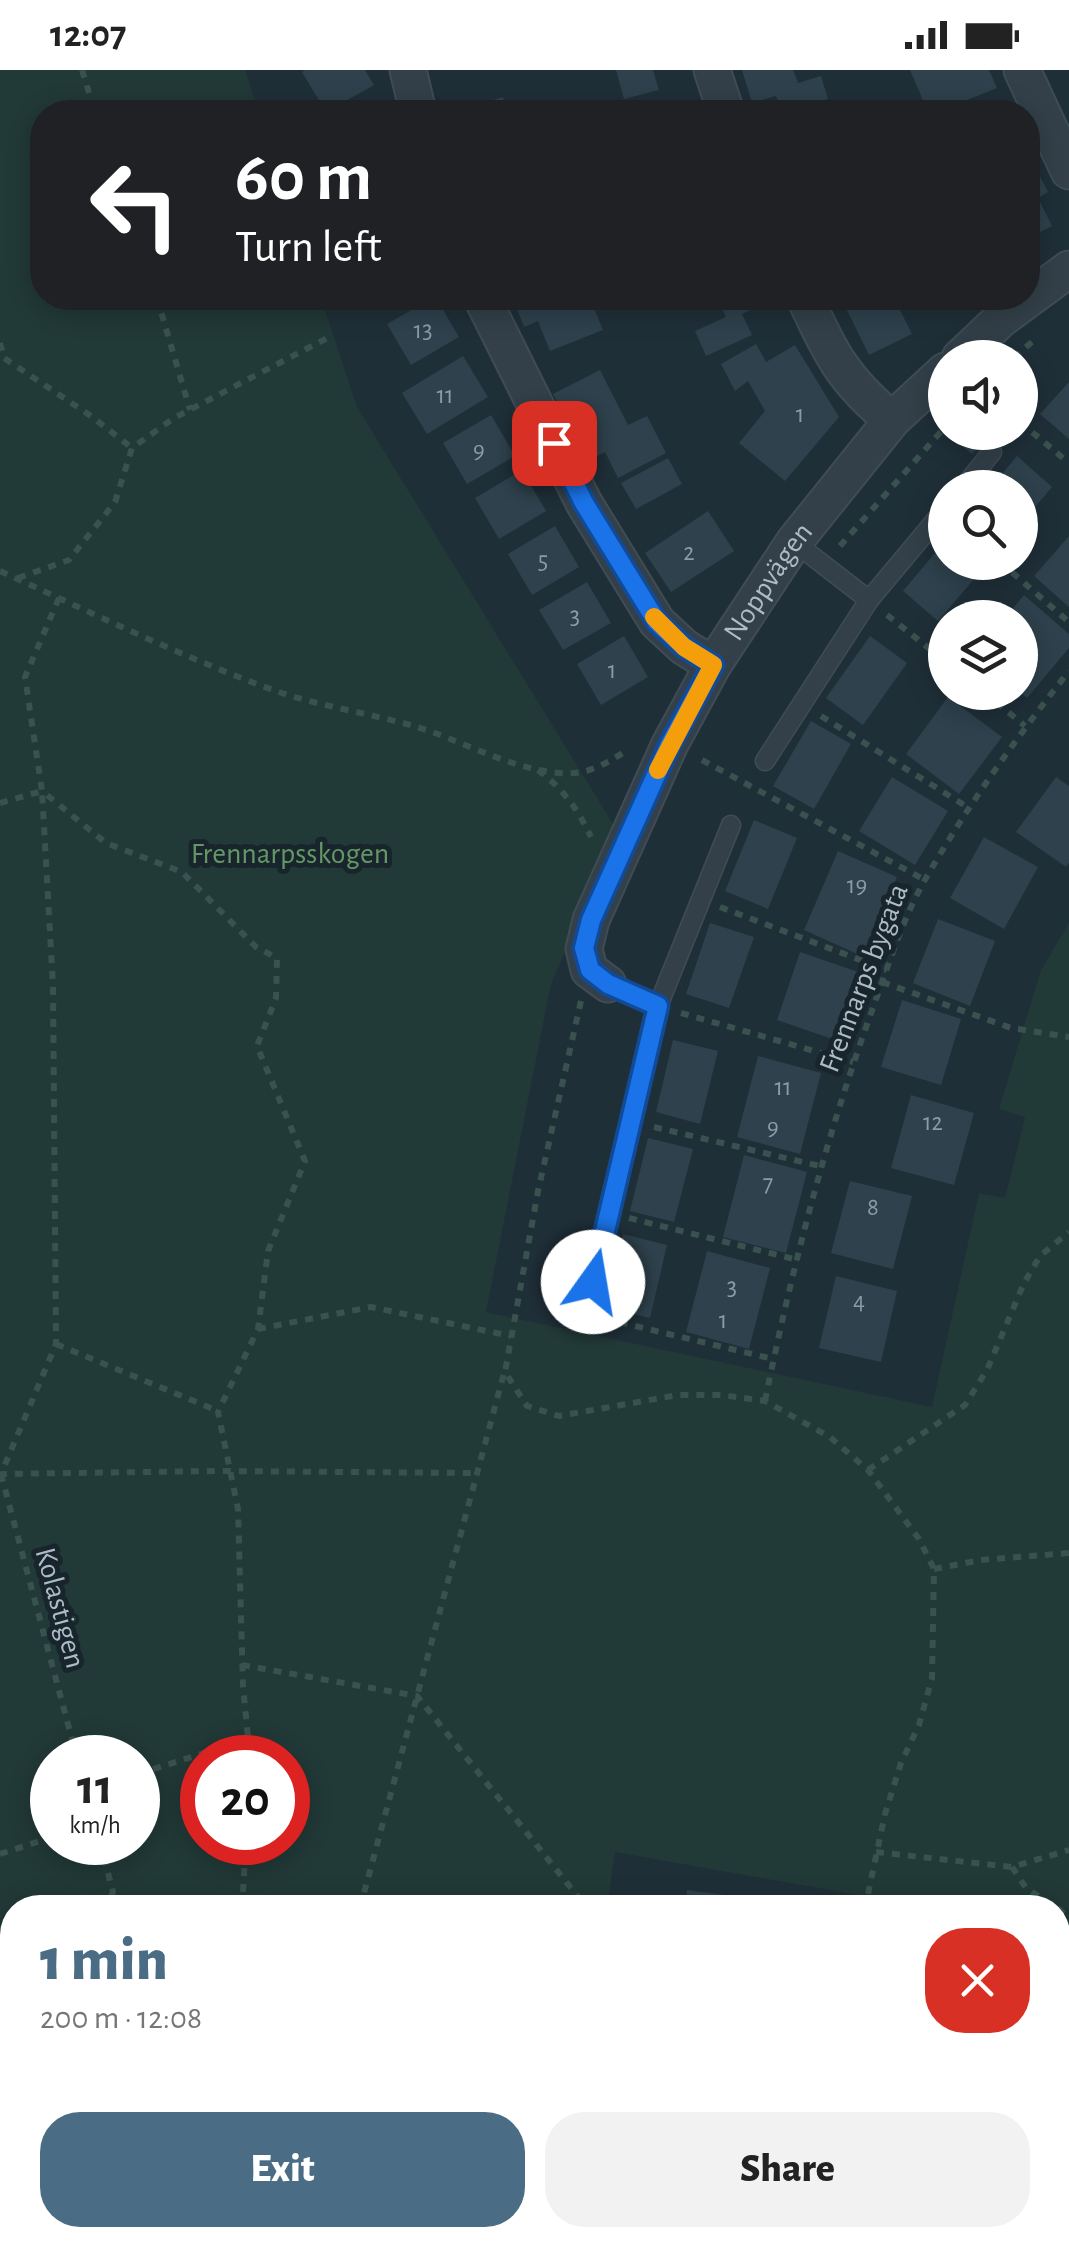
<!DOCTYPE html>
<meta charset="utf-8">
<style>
:root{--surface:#fff;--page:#f2f2f2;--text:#222;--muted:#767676;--accent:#4a6c84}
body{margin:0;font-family:"Alegreya Sans",sans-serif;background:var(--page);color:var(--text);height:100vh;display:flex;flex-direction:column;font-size:38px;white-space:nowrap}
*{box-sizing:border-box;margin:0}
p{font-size:32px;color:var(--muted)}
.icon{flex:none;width:55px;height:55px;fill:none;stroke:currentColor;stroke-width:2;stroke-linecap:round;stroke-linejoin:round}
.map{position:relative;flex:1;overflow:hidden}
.drawer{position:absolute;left:0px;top:1825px;width:1070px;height:352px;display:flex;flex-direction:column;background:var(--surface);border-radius:40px 40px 0 0;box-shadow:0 5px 25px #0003}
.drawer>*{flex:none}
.guide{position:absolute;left:30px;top:30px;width:1010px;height:210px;border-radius:40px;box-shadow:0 5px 25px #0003;background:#202124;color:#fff;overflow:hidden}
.buttons{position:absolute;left:928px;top:270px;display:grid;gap:20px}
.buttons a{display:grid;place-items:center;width:110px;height:110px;border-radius:50%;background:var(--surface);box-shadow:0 5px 25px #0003;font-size:50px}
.speed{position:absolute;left:30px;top:1665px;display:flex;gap:20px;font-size:50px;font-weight:700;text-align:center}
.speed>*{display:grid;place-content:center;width:130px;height:130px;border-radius:50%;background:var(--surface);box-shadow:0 5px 25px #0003;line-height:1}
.speed small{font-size:25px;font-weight:400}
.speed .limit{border:15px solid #d22;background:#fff;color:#111}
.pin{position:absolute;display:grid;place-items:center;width:85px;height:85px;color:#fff;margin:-42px;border-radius:20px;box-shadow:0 5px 15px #0006}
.me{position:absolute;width:110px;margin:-55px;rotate:13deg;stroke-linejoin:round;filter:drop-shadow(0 0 8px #0008)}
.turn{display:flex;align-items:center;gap:35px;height:210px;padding:0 40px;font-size:45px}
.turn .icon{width:130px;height:130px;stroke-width:2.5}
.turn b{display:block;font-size:70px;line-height:85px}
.round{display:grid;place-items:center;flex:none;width:105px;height:105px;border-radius:40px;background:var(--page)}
.head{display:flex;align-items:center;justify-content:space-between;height:170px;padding:0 40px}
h1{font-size:60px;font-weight:800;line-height:75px;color:var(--accent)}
.button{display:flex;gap:20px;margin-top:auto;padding:20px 40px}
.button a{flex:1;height:115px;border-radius:40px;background:var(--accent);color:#fff;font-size:40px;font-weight:800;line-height:115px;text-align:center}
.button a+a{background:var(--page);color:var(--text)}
.status{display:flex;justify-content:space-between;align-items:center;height:70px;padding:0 50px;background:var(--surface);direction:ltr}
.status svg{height:28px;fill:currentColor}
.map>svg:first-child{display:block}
.green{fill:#213937;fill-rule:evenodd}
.building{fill:#2e414c}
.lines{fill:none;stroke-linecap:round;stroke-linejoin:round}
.service-casing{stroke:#3f4c55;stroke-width:21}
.minor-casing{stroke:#3f4c55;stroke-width:39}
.path{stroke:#3a524f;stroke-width:6;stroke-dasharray:8 8;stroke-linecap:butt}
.service{stroke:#334049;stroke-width:18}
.minor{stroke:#334049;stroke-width:35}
.route-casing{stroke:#114b97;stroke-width:25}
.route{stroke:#1a73e8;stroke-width:18}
.slow{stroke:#f59e0b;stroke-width:18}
.labels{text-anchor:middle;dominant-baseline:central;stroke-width:10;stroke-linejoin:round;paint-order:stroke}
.number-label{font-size:25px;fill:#8c9ba6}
.street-label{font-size:30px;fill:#adbbc5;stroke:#18252d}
.park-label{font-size:30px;fill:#649765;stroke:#18252d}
</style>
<div class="status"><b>12:07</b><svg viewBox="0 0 49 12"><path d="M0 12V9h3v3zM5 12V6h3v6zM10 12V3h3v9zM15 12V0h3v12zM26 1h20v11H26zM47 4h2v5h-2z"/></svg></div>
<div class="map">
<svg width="1069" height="2177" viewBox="0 0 1069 2177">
<rect width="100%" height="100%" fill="#1f2f38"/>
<path class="green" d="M0,0H245L259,42H42V228H321L357,337L618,762L551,914L486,1242L932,1337L979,1123L1005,1128L1025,1047L999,1039L1041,900L1069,853V2176L987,2177L986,2165H1058V1838L925,1837L615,1782L607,1837L12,1838V2165H576V2177H0ZM52,1688H138V1772H52ZM202,1688H288V1772H202Z"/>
<g class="building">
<path d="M305,0H365L374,15L326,42L302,2Z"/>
<path d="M616,0H653L659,20L624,29Z"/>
<path d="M742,0H793L798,13L821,6L828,29L786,42H781L776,26L752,33Z"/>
<path d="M910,0H989L997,18L937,42H928Z"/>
<path d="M503,27L507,42H455Z"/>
<path d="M1028,83L1048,122L1038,128L1052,156L1028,168Z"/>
<path d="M432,228H436L459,267L411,295L387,254Z"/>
<path d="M513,228H566L568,235L590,228L603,260L550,281L538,251L524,257Z"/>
<path d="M717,228H768L770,231L742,244L752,265L706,286L695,261L726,247Z"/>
<path d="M841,228H894L912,264L869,285Z"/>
<path d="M756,274L766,292L795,275L839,347L785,411L739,373L765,341L748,311L735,321L721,294Z"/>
<path d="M463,286L488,327L427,364L402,323Z"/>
<path d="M600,300L628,355L647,346L666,383L618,408L605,382L588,391L553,324Z"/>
<path d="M1069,312V369L1040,344Z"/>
<path d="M491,345L515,386L467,414L443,373Z"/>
<path d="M969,362H990L972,384L959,373Z"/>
<path d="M1017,386L1052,417L1020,455V418H990Z"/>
<path d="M668,388L682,414L636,439L621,413Z"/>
<path d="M522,400L546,441L499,469L475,428Z"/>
<path d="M708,441L734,481L671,522L645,483Z"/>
<path d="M555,456L579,497L532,525L508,484Z"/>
<path d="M1069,466V537L1034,506Z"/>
<path d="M945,471V492L987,494L938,551L903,521Z"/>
<path d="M587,512L611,553L563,580L539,540Z"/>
<path d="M1024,525L1069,564V578L1027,628L1020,622V548H1005Z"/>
<path d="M624,566L648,607L601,635L577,594Z"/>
<path d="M870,566L907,593L863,655L826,628Z"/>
<path d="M948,627L1002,667L959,724L906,684Z"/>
<path d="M811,651L851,674L814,739L773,716Z"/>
<path d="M892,707L948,741L915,795L859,761Z"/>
<path d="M1056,707L1069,716V793L1066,797L1016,762Z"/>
<path d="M754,750L797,768L768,839L725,821Z"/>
<path d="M984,767L1038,797L1004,859L950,828Z"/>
<path d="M838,781L897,807L862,886L804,860Z"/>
<path d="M938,849L995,871L970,936L913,913Z"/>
<path d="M710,853L754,867L729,938L686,924Z"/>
<path d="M800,882L864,904L841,972L777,950Z"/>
<path d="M902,930L961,949L941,1015L881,997Z"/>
<path d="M673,970L718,981L700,1054L656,1042Z"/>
<path d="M758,986L821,1003L800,1084L737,1067Z"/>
<path d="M911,1025L974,1043L954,1115L891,1098Z"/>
<path d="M648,1068L693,1079L674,1152L630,1141Z"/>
<path d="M744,1085L807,1102L786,1183L723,1167Z"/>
<path d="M850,1111L912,1126L893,1199L831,1183Z"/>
<path d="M623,1164L667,1175L650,1248L605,1237Z"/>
<path d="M707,1181L770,1198L749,1279L686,1262Z"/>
<path d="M836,1206L897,1221L881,1292L819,1278Z"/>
<path d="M687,1820L732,1826L730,1838H685Z"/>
<path d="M770,1829L810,1835V1838H768Z"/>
<path d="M652,2165H698L699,2177H653Z"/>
<path d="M738,2165H803L804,2177H738Z"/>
<path d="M857,2165H921L922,2177H858Z"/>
</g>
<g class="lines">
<g class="service-casing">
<g id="service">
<path d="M963,418L992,382"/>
<path d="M794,472L869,530"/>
<path d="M765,691L869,530L945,439"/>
<path d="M608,914L658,936"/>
<path d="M593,1212L658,936L731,755"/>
<path d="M632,2165V2177"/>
<path d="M548,2177L551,2165"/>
</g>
</g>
<g class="minor-casing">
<g id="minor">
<path d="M408,0L418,42"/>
<path d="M712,0L726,42"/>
<path d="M1022,0L1069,101"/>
<path d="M482,228L584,433L657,552L684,577L713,595"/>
<path d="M805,228C830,283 844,311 892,350"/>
<path d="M960,288L1001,249L1069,199"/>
<path id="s1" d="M608,914L589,900L584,879L591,850L670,674L713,595L794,472L892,350L945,301"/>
</g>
</g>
<g class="path">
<path d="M82,0L95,42"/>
<path d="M157,228L190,340"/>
<path d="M0,273L4,288L91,346L132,378"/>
<path d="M1014,288L1034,270"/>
<path d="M1020,352L1069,393"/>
<path d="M840,476L945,357"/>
<path d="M1000,492L1069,552"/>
<path d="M0,501C90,542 180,586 273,620C318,636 368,643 414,656C461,670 510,699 559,703C587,706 607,693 629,679"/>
<path d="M18,508L69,490L115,432L132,378L174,348L333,265"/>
<path d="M59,528L25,607L42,721L106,773L182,802L256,877L277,888L276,928L257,976L305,1091L268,1181L258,1259L218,1342L238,1439L243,1616L250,1688"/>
<path d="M887,545L945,591"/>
<path d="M984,622L1025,656"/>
<path d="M821,646L969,738"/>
<path d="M702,690L925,810"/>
<path d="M538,700C564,720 577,738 591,767"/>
<path d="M0,733L42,721L53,916L56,1274L1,1404L216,1401L477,1403"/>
<path d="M720,837L887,900"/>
<path d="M882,912L1011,958L1069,967"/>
<path d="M581,931L538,1121L505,1302L527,1336L559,1346L678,1325H722L765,1331L830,1367L868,1400L919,1469L934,1499L932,1608L919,1655L901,1693L885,1744L865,1838"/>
<path d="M681,943L853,992"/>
<path d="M654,1057L824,1097"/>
<path d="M629,1148L798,1190"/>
<path d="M588,1232L585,1244L773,1289"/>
<path d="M258,1259L371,1237L511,1266"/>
<path d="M56,1274L218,1341"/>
<path d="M765,1331C792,1198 827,1063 874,935C889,893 904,846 926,808C968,735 1017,667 1069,601"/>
<path d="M868,1400L965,1335L987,1300L1024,1213L1040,1186L1069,1162"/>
<path d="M1,1404L77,1688"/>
<path d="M934,1499L981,1490L1069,1483"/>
<path d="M242,1595L417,1626L587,1838"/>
<path d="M138,1704L248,1669"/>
<path d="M100,1772L113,1822L106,1838"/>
<path d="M876,1782L1012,1797L1069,1780"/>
<path d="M0,1784L52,1767"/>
<path d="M1012,1797L1026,1818L1057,1838"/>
<path d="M242,1838L246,1772"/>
<path d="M360,1838L504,1303"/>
<path d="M1058,1838L1069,1849"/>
<path d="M0,2000L12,1997"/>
<path d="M1058,2042L1069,2037"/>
<path d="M75,2165L77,2177"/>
<path d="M164,2165L172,2177"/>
<path d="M831,2165V2177"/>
<path d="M1032,2165L1038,2177"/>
<path d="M265,2177L269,2165"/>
</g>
<use href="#service" class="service"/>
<use href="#minor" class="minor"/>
</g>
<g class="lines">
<g class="route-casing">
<path id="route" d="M554,373L584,433L657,552L684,577L713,595L670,674L591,850L584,878L590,900L608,914L658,936L593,1212"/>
</g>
<use href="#route" class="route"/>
<path class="slow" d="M654,547L684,577L713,595L658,700"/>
</g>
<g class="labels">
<g class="number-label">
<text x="423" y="260">13</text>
<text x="445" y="325">11</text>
<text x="800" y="344">1</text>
<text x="479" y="380">9</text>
<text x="689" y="482">2</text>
<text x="543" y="490">5</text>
<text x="575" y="546">3</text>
<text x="612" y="600">1</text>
<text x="857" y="815">19</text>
<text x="783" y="1017">11</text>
<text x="933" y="1052">12</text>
<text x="773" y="1057">9</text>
<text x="768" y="1113">7</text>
<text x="873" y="1137">8</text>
<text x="732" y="1217">3</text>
<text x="859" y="1231">4</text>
<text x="723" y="1250">1</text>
</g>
<g class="street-label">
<text stroke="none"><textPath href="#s1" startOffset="458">Noppvägen</textPath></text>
<text transform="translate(864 908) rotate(-69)">Frennarps bygata</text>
<text transform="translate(60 1538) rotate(75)">Kolastigen</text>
</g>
<g class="park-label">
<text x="290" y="784">Frennarpsskogen</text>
</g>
</g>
</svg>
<div class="buttons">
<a><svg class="icon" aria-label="sound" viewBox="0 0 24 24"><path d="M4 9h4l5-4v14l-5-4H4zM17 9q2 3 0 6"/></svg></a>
<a><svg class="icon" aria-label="search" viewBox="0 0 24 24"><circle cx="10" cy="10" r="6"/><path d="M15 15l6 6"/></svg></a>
<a><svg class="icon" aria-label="layers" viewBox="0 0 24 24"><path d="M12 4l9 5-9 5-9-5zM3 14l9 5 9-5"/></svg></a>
</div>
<div class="speed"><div>11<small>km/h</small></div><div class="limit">20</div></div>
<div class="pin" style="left:554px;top:373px;background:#d93025"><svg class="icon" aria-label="arrive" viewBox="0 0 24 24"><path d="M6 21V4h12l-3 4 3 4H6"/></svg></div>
<svg class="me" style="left:593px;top:1212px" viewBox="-20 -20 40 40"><circle r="19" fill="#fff"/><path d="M0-13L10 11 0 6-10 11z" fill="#1a73e8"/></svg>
<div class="guide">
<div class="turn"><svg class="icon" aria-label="left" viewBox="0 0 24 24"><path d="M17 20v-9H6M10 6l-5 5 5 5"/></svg><div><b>60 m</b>Turn left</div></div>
</div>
<section class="drawer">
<div class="head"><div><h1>1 min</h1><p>200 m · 12:08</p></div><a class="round" style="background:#d93025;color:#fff"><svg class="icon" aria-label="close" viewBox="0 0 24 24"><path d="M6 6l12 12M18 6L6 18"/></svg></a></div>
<div class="button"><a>Exit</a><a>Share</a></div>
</section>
</div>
